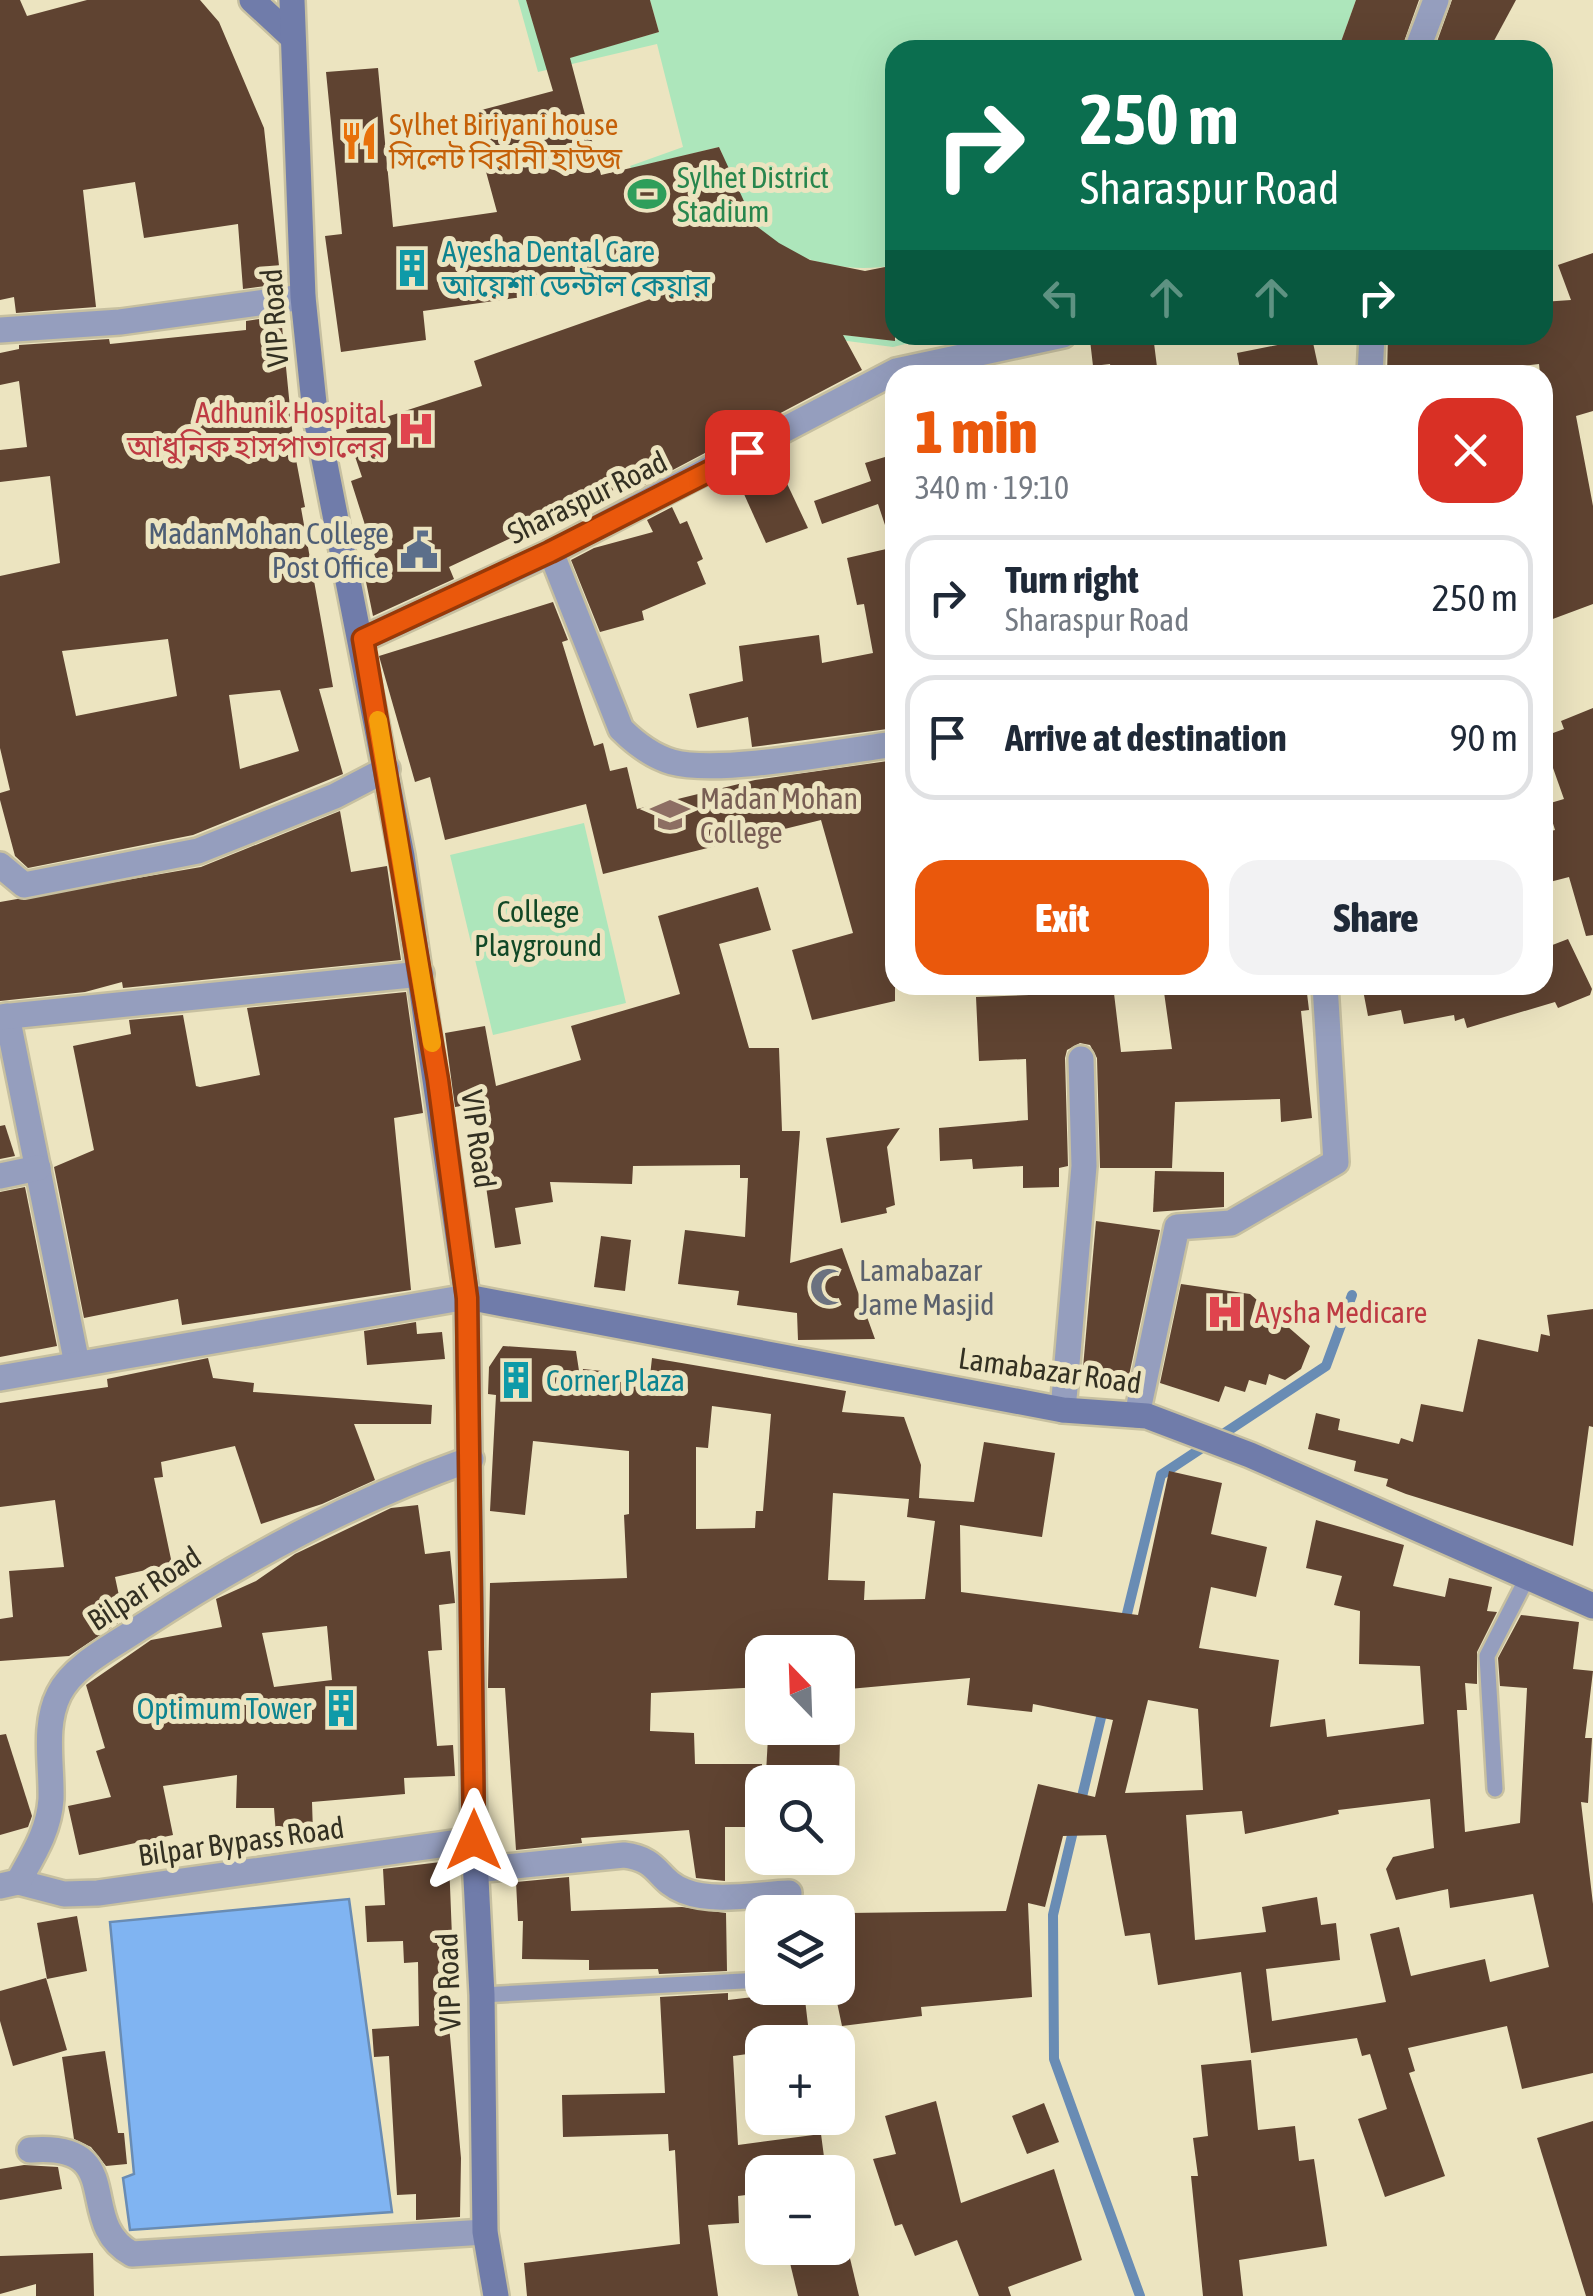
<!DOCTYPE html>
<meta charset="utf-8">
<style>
:root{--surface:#fff;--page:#f2f2f3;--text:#1f2937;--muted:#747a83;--line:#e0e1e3;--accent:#ea580c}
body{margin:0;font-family:"Asap Condensed","Noto Sans Bengali",sans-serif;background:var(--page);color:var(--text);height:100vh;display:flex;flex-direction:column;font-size:38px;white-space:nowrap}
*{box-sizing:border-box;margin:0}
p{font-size:32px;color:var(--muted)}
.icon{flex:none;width:55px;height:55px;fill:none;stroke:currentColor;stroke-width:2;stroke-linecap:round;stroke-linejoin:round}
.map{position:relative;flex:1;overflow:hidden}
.panel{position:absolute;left:885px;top:365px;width:668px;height:630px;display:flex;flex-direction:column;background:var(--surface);border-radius:30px;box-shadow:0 10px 40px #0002}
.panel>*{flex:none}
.banner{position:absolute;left:885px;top:40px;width:668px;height:305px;border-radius:30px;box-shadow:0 10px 40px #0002;background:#0b6e4f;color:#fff;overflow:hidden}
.needle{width:65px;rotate:337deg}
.controls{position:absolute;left:745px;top:1635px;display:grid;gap:20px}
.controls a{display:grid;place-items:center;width:110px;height:110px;border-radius:20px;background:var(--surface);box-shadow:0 10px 40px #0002;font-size:50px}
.pin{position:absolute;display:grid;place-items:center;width:85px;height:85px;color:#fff;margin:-42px;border-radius:20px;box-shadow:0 5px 15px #0006}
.me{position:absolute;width:110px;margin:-55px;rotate:0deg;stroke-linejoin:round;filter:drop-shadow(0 0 8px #0008)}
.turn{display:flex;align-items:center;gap:35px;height:210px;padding:0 30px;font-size:45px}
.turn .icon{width:130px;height:130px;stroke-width:2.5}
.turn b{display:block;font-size:70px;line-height:85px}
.lanes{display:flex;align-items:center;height:95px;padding:0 30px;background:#0003;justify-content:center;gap:50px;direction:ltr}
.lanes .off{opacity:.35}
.round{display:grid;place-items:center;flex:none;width:105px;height:105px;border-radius:30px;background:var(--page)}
.headline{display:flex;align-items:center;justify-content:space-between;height:170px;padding:0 30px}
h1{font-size:60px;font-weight:800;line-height:75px;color:var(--accent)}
.cta{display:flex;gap:20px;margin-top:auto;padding:20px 30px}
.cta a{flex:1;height:115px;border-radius:30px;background:var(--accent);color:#fff;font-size:40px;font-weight:800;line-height:115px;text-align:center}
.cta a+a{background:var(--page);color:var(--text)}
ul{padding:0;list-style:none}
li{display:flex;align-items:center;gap:30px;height:125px;margin:0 20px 15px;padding:0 10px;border:5px solid var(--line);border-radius:30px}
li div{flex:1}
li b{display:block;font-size:38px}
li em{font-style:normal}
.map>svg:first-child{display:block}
.green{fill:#ade6bb}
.water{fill:#80b4f2;stroke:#698cb4;stroke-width:2.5}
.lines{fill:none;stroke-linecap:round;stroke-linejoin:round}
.stream{stroke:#698cb4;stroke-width:10}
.building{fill:#5f4331;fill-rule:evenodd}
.lane-casing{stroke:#c7c0a0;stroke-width:20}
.street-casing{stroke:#c7c0a0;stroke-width:30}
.secondary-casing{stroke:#c7c0a0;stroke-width:30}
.lane{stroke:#959ebe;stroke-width:15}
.street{stroke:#959ebe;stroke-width:25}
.secondary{stroke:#707caa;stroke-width:25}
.route-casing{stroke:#983908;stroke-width:25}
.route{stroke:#ea580c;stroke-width:18}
.slow{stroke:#f59e0b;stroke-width:18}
.labels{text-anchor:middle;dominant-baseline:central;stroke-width:10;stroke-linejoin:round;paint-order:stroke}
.food-label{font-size:30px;fill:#c56008;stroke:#ece4c0;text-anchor:start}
.leisure-label{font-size:30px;fill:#27864d;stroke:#ece4c0;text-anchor:start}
.culture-label{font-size:30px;fill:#0d838f;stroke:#ece4c0;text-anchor:start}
.street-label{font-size:30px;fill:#333022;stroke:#ece4c0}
.health-label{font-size:30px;fill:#be3a42;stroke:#ece4c0;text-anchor:end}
.service-label{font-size:30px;fill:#4e5e75;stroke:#ece4c0;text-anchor:end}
.education-label{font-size:30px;fill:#785e54;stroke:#ece4c0;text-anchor:start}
.park-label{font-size:30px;fill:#114826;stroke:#ece4c0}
.worship-label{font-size:30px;fill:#5b616d;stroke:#ece4c0;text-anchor:start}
</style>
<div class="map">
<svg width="1593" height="2296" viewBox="0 0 1593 2296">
<rect width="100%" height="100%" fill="#ece4c0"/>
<g class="green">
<path d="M518,0H526L546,64L659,32L650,0H1356L1338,50H895V265C849,274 790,263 757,226C740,206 730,171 719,147L641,166L672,249L811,332L894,340L942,335L893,347L809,336L668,253L630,166L683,147L657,44L538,72Z"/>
<path d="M584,823L626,1003L493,1035L450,855Z"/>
</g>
<path class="water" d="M349,1899L392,2212L130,2230L123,2178L134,2174L110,1922Z"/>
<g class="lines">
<g class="stream">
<path d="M1124,1626L1161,1475L1326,1366L1352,1295"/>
<path d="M1080,1805L1104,1705"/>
<path d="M1074,1827L1053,1915L1054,2059L1140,2296"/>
</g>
</g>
<g class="building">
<path d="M0,0H20L27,16L87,0H200L219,22L264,128L281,284L243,289L238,224L144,238L135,182L83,190L96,307L16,313L14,297L0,300Z"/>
<path d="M526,0H650L659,32L570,58L601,175L719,147L755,225L779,243L810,260L865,271L895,265V341L843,335L862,370L635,490L631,482L449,567L454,579L373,616L364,572L379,569L351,481L362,477L346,430L482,386L474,361L673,291L670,276L423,311L426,340L341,352L325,236L342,234L326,72L378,68L393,227L497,212L470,113L553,91Z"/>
<path d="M1356,0H1419L1401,50H1338Z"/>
<path d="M1452,0H1516L1489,50H1434Z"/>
<path d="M1593,253V411L1576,416L1593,506V604L1542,623V579L1552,576L1542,521V452L1548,451L1539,364L1443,375H1387L1388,335H1542V302L1571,300L1558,265Z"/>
<path d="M281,316L294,449L305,507L301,508L333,687L319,689L343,774L193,835L28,868L15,856L0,800V793L10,790L0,748V576L60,563L50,476L0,482V450L27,447L19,381L0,385V353L19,349V345L109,339L110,344L246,330V321ZM168,639L177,696L76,716L62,651ZM280,690L299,751L240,769L229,695Z"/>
<path d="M1128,335H1153L1158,375H1112L1110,364L1093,366L1090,340Z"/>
<path d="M1312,338L1320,375H1241L1237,353Z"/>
<path d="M773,454L808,528L766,543L735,474Z"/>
<path d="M895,454V539L890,540L878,504L822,524L814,501L871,481L865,463Z"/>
<path d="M672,507L680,524L687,521L703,559L697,562L706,584L642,611L644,620L600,632L571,560L594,548L653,532L647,520Z"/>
<path d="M895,547V728L752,747L748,717L697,728L689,694L743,681L739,646L819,635L822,663L873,653L864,604L857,605L847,558Z"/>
<path d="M553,602L568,640L562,642L594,746L603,743L610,771L627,767L637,809L755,780L895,760V1001L812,1020L792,950L853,933L821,820L603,874L586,804L445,840L430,777L415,782L379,656Z"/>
<path d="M1593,708V935L1586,936L1569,877L1542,884V833L1555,830L1547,804L1564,799L1542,737L1564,729L1561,721Z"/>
<path d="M340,811L351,872L387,866L401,960L123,988L122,982L85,992L0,1001V902L201,867Z"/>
<path d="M758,887L771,930L719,944L749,1048H779L782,1131H800L790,1263L842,1248L875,1339L798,1340L797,1313L737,1305L739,1291L678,1284L685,1230L745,1237L748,1178H740V1165L633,1166L632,1184L550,1182L553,1202L515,1208L521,1244L495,1248L474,1104L455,1107L445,1033L485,1026L496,1086L581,1060L571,1026L680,994L658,916Z"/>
<path d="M1568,939L1592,989L1590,995L1558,1008L1555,1002L1467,1028L1464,1018L1455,1021L1454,1015L1404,1024L1401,1010L1368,1016L1362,985H1542V949Z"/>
<path d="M1082,985H1113L1121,1052L1172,1049L1163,985H1306L1309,1010L1301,1011L1312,1118L1281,1122L1280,1099L1175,1102L1172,1168H1100L1097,1058L1090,1045L1080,1043L1067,1050L1065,1058L1068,1166L1059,1168V1187L1023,1188V1166L973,1169L972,1159L940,1161L939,1128L1028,1120L1026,1059L979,1061L976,997L1083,993Z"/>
<path d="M406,992L423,1113L394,1118L411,1290L182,1325L178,1299L84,1318L54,1167L94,1150L73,1046L131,1034L129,1020L183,1015L196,1086L200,1087L260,1075L247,1008Z"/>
<path d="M5,1125L15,1156L0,1159V1126Z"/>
<path d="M900,1128L887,1147L895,1205L886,1208L887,1213L841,1223L826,1138Z"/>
<path d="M1155,1171L1224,1172V1207L1153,1212Z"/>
<path d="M25,1187L57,1346L0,1357V1192Z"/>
<path d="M1096,1221L1160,1230L1127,1385L1082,1379Z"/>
<path d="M601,1236L631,1240L625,1291L594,1287Z"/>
<path d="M1181,1284L1250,1294L1310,1346L1301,1369L1285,1380L1269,1374L1266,1385L1249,1380L1245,1392L1225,1386L1219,1402L1160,1383Z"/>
<path d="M1593,1309V1427L1589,1426L1573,1546L1406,1494L1386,1486L1388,1479L1354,1471L1356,1461L1308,1449L1316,1413L1340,1419L1338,1430L1399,1444L1401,1438L1413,1442L1421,1404L1463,1412L1478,1339L1538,1352L1541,1334L1550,1336L1547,1315Z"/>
<path d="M416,1322L417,1334L442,1332L445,1359L367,1365L364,1331Z"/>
<path d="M503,1346L576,1351L581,1384L583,1369L650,1376L652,1358L846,1391L842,1412L904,1417L921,1465L919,1498L974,1502L984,1442L1055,1453L1042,1537L960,1525L961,1592L1138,1615L1169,1471L1222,1483L1211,1534L1267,1547L1256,1597L1211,1587L1199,1648L1279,1660L1270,1727L1325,1719L1327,1737L1424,1724L1420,1666L1359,1664L1360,1611L1334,1605L1342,1576L1306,1568L1316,1520L1404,1545L1393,1586L1445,1597L1449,1578L1492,1587L1487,1611L1497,1612L1477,1652V1684L1465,1683L1467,1710H1457L1465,1832L1520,1823L1527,1688L1500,1686L1498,1658L1521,1615L1579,1622L1573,1669L1593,1671L1585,1738H1592L1588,1803L1581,1802L1593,1904V2073L1522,2089L1507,2026L1408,2048L1415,2071L1409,2073L1445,2176L1385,2197L1358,2119L1387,2109L1370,2054L1362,2056L1357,2038L1251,2053L1241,1972L1158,1985L1150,1933L1125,1936L1106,1835L1063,1836L1045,1907L1028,1903L1032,1997L921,2007L922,2016L842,2026L834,1988L850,1985L852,1977L848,1913L1006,1911L1038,1784L1095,1797L1113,1720L1033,1704L1032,1712L967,1705L970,1678L838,1690V1652H762V1687L651,1693L650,1731L694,1733L695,1764H762V1827H725V1881L696,1878L689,1830L581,1838L582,1843L516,1850L505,1688H488L490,1583L627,1578L624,1515L629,1514V1451L533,1441L525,1515L490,1511L496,1395L488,1394L489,1367ZM712,1406L771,1414L763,1511H756L755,1528L696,1529V1447L708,1448ZM833,1493L909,1499L907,1517L935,1521L925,1599L864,1600L865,1581L828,1580ZM1148,1700L1198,1709L1203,1790L1125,1793ZM1430,1799L1434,1848L1393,1857L1386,1869L1396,1900L1448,1889L1450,1908L1533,1894L1549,1967L1490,1982L1485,1959L1411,1976L1399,1927L1370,1934L1386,2002L1272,2021L1266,1969L1340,1960L1336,1923L1321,1925L1317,1897L1262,1907L1266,1932L1195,1940L1186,1815L1242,1811L1245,1834L1339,1814L1338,1810Z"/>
<path d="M208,1358L213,1378L254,1383L253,1392L432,1405L431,1424H354L375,1480L322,1504L261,1524L235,1446L161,1462L163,1477L154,1478L172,1564L115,1577L124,1619L69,1656L0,1661V1619L13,1617L9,1571L64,1567L55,1500L0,1507V1403L108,1387L107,1379Z"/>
<path d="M418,1505L425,1554L450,1551L455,1603L439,1605L442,1650L428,1651L437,1746L453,1745L455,1776L404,1778L405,1794L312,1802L313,1833L276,1835L274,1808H236L237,1775L163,1786L173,1835L79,1855L68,1806L111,1797L96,1751L105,1748L86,1685L151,1640L222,1627L216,1599L256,1581L295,1554L391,1508ZM327,1626L332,1680L274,1687L262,1633Z"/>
<path d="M6,1734L32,1816L28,1827L0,1835V1735Z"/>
<path d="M768,1737L840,1740L839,1777L766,1773Z"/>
<path d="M449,1861L452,1937H447L449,2025L461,2158L460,2217L416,2220V2194L397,2195L389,2056L374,2057L372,2029L419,2026L418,1962L404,1963L403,1941L367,1942L365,1906L385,1905L383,1869Z"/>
<path d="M569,1877L571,1911L682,1907L726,1913L727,1971L659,1974L658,1969L589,1970V1960L522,1959L523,1921H518L516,1882Z"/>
<path d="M77,1916L87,1971L47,1979L37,1923Z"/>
<path d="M46,1978L67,2050L13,2066L0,2021V1991Z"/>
<path d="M804,1991L810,2042H762V2052L733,2056L738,2145L821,2134L826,2172H762V2193L738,2196L739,2223L708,2225L718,2296H527L524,2263L680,2244L675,2150L669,2151L668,2134L563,2137L562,2095L665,2093L660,1997L728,1993V2000Z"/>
<path d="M105,2051L118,2133H124L127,2164L106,2166L91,2147L74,2139L62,2057Z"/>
<path d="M1251,2060L1258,2130L1295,2126L1299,2161L1314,2159L1327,2246L1239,2260L1243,2296H1203L1191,2176H1198L1193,2138L1208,2136L1201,2065Z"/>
<path d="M936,2101L961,2203L1054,2169L1082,2260L1008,2287L1011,2296H979L957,2240L915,2256L902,2224L895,2226L873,2159L896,2154L885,2116Z"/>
<path d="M1044,2103L1059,2142L1027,2154L1012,2116Z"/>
<path d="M1593,2121V2296H1586L1537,2138Z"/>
<path d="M24,2165L58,2167L62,2189L0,2200V2169Z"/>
<path d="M848,2250L859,2296H798L790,2263Z"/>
<path d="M93,2253L94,2296H36V2284L0,2294V2256Z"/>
</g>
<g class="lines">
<g class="lane-casing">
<g id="lane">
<path d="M1495,1789L1487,1656L1527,1578"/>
<path d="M838,1976H841"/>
<path d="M482,1995L762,1980"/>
</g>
</g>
<g class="street-casing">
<g id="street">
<path d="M1417,50L1436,0"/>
<path d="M0,330L120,322L303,297"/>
<path d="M1370,375L1372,335"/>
<path d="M551,552L621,729C636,744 652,756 672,762C719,775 842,751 895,744"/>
<path d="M363,639L551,552L896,371L1063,335"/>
<path d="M0,865L24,885L198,851L335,796L387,769"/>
<path d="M7,1016L77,1364"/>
<path d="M0,1017L421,974"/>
<path d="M0,1176L38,1168"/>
<path d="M0,1378L467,1297"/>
<path d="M1063,1410L1084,1166L1081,1059"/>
<path d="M1137,1415L1177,1227L1231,1223L1336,1162L1325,985"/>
<path d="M476,1870L624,1855C660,1859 657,1881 684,1891C713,1903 758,1894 789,1893"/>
<path d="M18,1882L64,1894L98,1893L474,1840"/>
<path d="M0,1886L18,1882C33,1855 49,1831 51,1799C52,1764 43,1726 59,1694C73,1665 115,1645 141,1627C246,1558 352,1501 471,1459"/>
<path d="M30,2150C130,2142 73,2222 132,2254L485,2232"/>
</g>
</g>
<g class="secondary-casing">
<g id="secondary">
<path d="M252,0L291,36"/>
<path d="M292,0L303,297L315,413L402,856L467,1297L474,1840L482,1995L485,2232L496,2296"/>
<path d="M467,1297L1063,1410L1147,1416L1250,1455L1593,1606"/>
</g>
</g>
<use href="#lane" class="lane"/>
<use href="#street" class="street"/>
<use href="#secondary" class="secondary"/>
</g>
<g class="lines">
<g class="route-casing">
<path id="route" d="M474,1840L467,1298L438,1080L363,639L550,552L747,452"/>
</g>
<use href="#route" class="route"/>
<path class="slow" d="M378,720L432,1043"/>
</g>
<defs>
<g id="restaurant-bare" transform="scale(3)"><path d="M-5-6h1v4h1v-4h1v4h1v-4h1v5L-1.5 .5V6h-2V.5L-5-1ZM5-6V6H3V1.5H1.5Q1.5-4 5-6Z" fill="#e8710a" stroke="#ece4c0" stroke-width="2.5" paint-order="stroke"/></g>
<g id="stadium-bare" transform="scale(3)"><path d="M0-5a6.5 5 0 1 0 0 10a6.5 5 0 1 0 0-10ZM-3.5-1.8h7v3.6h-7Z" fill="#2e9e5b" stroke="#ece4c0" stroke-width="2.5" paint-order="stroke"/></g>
<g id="building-bare" transform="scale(3)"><path d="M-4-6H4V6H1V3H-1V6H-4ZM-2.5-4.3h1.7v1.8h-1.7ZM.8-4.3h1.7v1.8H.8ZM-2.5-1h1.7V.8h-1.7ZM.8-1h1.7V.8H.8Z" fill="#0f9aa8" stroke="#ece4c0" stroke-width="2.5" paint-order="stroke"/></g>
<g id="hospital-bare" transform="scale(3)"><path d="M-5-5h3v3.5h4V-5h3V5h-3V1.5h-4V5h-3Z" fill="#e0444e" stroke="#ece4c0" stroke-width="2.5" paint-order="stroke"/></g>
<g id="civic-bare" transform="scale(3)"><path d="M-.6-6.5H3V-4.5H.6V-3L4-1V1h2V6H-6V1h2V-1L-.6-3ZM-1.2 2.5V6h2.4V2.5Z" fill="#5c6f8a" stroke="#ece4c0" stroke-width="2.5" paint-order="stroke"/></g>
<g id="university-bare" transform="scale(3)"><path d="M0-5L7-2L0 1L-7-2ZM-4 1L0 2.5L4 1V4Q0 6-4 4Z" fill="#8d6e63" stroke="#ece4c0" stroke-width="2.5" paint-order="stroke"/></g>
<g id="mosque-bare" transform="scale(3)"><path d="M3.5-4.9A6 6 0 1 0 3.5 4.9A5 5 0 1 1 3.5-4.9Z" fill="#6b7280" stroke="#ece4c0" stroke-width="2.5" paint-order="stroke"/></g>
</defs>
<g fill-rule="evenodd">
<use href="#restaurant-bare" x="359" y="141"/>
<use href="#stadium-bare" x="647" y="194"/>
<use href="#building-bare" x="412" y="268"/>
<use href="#hospital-bare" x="416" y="429"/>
<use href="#civic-bare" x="419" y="550"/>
<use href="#university-bare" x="670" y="815"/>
<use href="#mosque-bare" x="829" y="1287"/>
<use href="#hospital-bare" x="1225" y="1312"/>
<use href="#building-bare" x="516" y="1380"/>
<use href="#building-bare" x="341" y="1708"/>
</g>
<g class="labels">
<g class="food-label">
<text x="389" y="124">Sylhet Biriyani house<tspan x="389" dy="34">সিলেট বিরানী হাউজ</tspan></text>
</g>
<g class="leisure-label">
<text x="677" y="177">Sylhet District<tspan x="677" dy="34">Stadium</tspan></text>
</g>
<g class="culture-label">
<text x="442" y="251">Ayesha Dental Care<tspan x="442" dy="34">আয়েশা ডেন্টাল কেয়ার</tspan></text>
<text x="546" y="1380">Corner Plaza</text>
<text x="311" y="1708" text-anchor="end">Optimum Tower</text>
</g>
<g class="street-label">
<text transform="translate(274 318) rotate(-94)">VIP Road</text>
<text transform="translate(587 497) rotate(-26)">Sharaspur Road</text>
<text transform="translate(479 1139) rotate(82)">VIP Road</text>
<text transform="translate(1050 1370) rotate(8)">Lamabazar Road</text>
<text transform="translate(144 1588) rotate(-33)">Bilpar Road</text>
<text transform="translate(241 1841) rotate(-8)">Bilpar Bypass Road</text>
<text transform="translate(448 1982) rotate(-92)">VIP Road</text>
</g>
<g class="health-label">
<text x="386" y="412">Adhunik Hospital<tspan x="386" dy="34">আধুনিক হাসপাতালের</tspan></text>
<text x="1255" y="1312" text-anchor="start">Aysha Medicare</text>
</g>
<g class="service-label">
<text x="389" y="533">MadanMohan College<tspan x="389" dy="34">Post Office</tspan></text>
</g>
<g class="education-label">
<text x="700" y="798">Madan Mohan<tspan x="700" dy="34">College</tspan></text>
</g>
<g class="park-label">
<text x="538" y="911">College<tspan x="538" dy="34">Playground</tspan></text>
</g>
<g class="worship-label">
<text x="859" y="1270">Lamabazar<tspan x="859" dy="34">Jame Masjid</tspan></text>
</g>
</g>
</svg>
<div class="controls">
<a><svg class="needle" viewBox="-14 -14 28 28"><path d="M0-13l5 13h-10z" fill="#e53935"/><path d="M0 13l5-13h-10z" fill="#747a83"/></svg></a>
<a><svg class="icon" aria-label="search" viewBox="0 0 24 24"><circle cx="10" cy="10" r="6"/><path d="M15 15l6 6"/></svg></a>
<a><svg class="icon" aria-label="layers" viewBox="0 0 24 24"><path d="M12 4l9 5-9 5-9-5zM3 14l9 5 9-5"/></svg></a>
<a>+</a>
<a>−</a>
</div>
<div class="pin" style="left:747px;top:452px;background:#d93025"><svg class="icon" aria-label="arrive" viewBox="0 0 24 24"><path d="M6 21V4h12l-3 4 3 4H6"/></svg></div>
<svg class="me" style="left:474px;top:1840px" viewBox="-20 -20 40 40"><path d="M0-17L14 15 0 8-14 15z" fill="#ea580c" stroke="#fff" stroke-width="4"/></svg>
<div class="banner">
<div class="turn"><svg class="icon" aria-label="right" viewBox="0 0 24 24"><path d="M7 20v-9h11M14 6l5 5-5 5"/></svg><div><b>250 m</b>Sharaspur Road</div></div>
<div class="lanes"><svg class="icon off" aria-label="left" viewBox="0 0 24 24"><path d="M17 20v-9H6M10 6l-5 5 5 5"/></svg><svg class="icon off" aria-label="ahead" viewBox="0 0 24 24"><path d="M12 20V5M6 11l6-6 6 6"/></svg><svg class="icon off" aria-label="ahead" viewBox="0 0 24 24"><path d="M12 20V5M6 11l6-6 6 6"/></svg><svg class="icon" aria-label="right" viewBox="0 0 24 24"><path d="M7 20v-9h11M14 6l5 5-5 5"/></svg></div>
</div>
<section class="panel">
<div class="headline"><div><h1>1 min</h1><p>340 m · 19:10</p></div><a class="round" style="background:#d93025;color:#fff"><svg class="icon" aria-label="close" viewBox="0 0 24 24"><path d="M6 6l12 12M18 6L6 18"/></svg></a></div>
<ul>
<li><svg class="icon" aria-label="right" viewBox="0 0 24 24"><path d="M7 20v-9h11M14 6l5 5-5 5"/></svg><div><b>Turn right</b><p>Sharaspur Road</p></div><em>250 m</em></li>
<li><svg class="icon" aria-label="arrive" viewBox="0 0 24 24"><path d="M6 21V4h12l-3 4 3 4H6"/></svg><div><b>Arrive at destination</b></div><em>90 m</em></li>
</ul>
<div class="cta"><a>Exit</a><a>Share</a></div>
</section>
</div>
